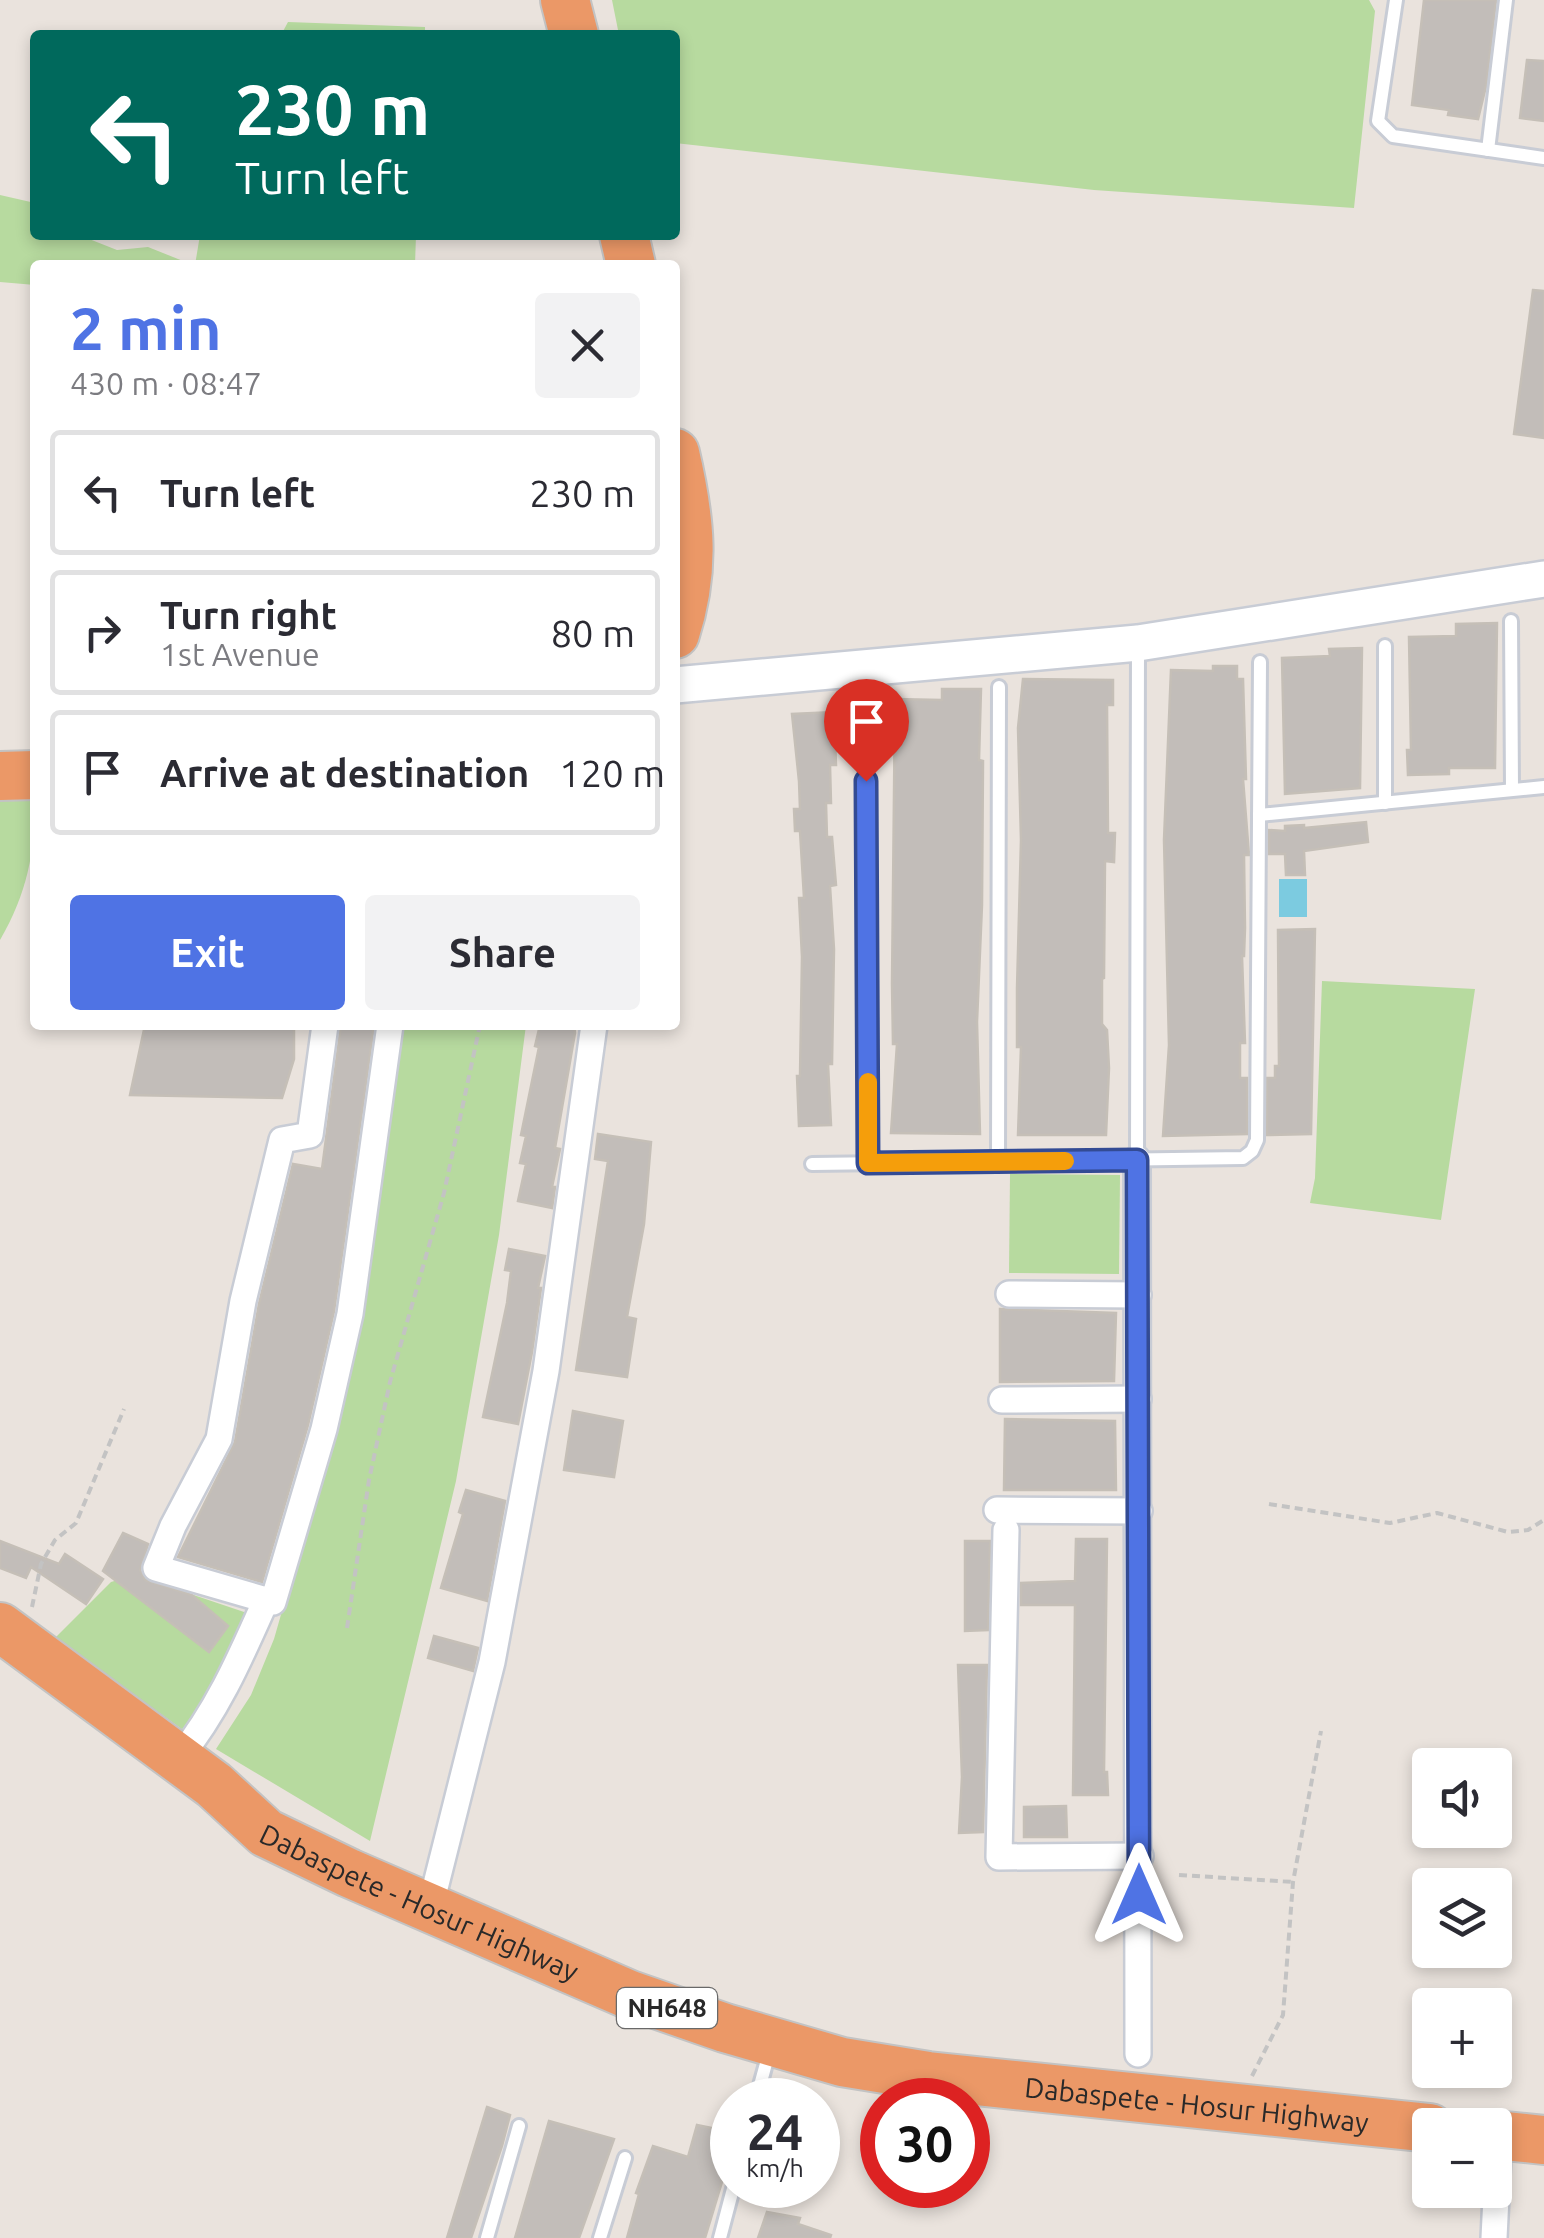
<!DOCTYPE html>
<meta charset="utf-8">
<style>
:root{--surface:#fff;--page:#f2f2f3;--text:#2b2b33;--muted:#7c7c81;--line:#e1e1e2;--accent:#4f73e4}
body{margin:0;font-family:Ubuntu,sans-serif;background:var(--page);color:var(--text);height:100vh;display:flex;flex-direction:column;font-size:38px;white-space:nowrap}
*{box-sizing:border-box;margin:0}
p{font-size:32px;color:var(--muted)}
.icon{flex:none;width:55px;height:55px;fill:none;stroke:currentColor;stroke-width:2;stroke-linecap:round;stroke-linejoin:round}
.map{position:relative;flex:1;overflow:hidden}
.side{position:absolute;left:30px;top:260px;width:650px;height:770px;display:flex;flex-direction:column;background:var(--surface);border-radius:10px;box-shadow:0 5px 15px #0003}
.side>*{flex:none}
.banner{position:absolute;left:30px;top:30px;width:650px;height:210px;border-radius:10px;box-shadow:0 5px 15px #0003;background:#00695c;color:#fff;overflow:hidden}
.controls{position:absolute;left:1412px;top:1748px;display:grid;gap:20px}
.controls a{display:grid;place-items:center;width:100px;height:100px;border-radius:10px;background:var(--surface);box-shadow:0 5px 15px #0003;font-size:50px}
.speed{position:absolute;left:710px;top:2078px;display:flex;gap:20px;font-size:50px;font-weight:700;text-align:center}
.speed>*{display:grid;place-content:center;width:130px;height:130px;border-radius:50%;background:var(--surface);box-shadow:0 5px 15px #0003;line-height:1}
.speed small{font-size:25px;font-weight:400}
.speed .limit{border:15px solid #d22;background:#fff;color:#111}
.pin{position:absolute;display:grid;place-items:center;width:85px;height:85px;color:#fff;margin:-102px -42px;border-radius:50% 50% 50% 0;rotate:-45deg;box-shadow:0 0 10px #0007}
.pin .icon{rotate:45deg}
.me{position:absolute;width:110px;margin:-55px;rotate:0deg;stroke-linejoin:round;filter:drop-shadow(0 0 8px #0008)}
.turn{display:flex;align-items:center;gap:35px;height:210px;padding:0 40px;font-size:45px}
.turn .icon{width:130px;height:130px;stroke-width:2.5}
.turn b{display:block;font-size:70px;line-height:85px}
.round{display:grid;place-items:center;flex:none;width:105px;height:105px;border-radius:10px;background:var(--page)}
.headline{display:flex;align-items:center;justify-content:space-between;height:170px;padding:0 40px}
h1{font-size:60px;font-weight:700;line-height:75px;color:var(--accent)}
.primary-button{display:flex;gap:20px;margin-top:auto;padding:20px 40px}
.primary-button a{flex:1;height:115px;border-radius:10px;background:var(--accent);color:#fff;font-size:40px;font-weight:700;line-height:115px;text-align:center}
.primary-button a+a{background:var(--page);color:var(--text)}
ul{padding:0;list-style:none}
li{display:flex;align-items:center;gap:30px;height:125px;margin:0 20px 15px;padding:0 20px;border:5px solid var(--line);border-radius:10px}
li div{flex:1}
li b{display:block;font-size:38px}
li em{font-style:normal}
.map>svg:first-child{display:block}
.green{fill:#b7da9f}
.water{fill:#7ccbe0}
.building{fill:#c2bdb9;stroke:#c5bfb7;stroke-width:2.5}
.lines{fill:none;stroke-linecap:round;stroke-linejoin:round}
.lane-casing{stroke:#c8ccd5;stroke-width:18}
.street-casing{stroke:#c8ccd5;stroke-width:30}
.secondary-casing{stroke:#c8ccd5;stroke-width:40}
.highway-casing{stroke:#c3c3c3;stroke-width:52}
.path{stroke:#c3c3c3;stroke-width:4;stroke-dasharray:8 5;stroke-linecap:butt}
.lane{stroke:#fff;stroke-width:12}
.street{stroke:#fff;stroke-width:25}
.secondary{stroke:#fff;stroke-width:35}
.highway{stroke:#eb9867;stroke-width:48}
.route-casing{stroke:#334b94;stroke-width:25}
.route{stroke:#4f73e4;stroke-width:18}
.slow{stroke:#f59e0b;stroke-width:18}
.labels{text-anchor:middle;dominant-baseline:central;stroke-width:8;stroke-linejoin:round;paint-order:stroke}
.shield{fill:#fff;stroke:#696969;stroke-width:2.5}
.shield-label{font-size:25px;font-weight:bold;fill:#292929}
.street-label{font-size:28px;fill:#292929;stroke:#fff}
</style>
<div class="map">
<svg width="1544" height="2238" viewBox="0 0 1544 2238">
<rect width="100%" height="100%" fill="#eae3dd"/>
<g class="green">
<path d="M612,0H1369L1375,11L1354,208L1094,190L675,143V35H619Z"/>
<path d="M288,22L425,27V35H281Z"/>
<path d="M0,195L35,203V235H79L117,250L148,247L193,265H35V285L0,282Z"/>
<path d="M200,235H416L415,265H195Z"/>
<path d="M0,800H35C35,853 27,893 0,940Z"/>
<path d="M1322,981L1475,989L1441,1220L1310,1203L1315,1178Z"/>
<path d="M402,1025H526L499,1235L456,1481L370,1841L216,1749L251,1695L274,1639L299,1552Z"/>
<path d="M1010,1174L1120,1175L1119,1274L1009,1273Z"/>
<path d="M139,1574L159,1587L161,1584L247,1613L228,1673L186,1732L55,1638L111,1582Z"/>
</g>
<rect class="water" x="1279" y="879" width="28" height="38"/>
<g class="building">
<path d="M1424,0H1496L1486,86L1478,119L1448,115L1449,110L1412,105Z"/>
<path d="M1527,60L1544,61V121L1520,118Z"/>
<path d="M1533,290L1544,291V438L1514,434Z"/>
<path d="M1497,623L1495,768H1449V774L1408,775L1407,750H1411L1409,637L1456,636V624Z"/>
<path d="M1362,648L1360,788L1285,794L1282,658L1330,656L1329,649Z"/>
<path d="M1213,666H1237V679H1243L1246,779H1243L1249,855H1244L1245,928L1244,956H1242L1245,1043H1240V1078H1247V1134L1163,1136L1169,1045L1164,840L1171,670L1213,671Z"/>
<path d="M1023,679L1113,680V705H1107L1108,833H1115L1114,862L1105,861L1104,978L1102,979V1024L1107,1030L1109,1068L1106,1135H1018L1021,1047H1017V988L1021,840L1018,728Z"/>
<path d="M942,689H981L979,760L983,761L982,905L977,1022L980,1134L891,1133L897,1044H893L892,984L895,699L942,700Z"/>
<path d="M834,712L836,765H830L831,803H826L827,837H832L836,885L830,886L834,949L832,1064H828L831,1125L799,1126L797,1076H800L802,957L799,898H804L800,831H795L794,809H800L799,781L792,714Z"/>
<path d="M1366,822L1368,842L1304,851L1305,875H1286L1285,854H1269V830L1285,831V826L1304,825V828Z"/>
<path d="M1315,929L1311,1134L1267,1135V1078H1275V1066H1279L1278,930Z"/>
<path d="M145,1025H294V1059L282,1098L130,1095Z"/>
<path d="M341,1025H374L334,1311L308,1425L262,1582L178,1557L235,1442L259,1304L293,1164L322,1169Z"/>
<path d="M540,1025H574L575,1033L555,1148L560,1149L552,1187H555L552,1208L518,1201L526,1164L520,1163L526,1136L521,1135L539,1047L535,1046Z"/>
<path d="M598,1134L651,1142L644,1224L627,1317L636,1319L627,1377L576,1370L608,1161L595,1159Z"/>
<path d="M509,1249L545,1256L538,1288H541L532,1352L518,1424L483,1417L507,1303L511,1271L505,1270Z"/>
<path d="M1000,1309L1116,1313L1114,1381L1000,1382Z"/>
<path d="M573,1411L623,1421L614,1477L564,1470Z"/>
<path d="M1005,1419L1115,1421L1116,1490H1004Z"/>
<path d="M466,1490L505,1501L487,1601L441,1588L463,1514L459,1512Z"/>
<path d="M123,1533L148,1544L140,1570L145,1580L192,1595L228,1626L209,1652L103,1571Z"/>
<path d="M1076,1539H1107L1104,1772H1107L1108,1795H1073L1075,1605H1021V1583L1075,1581Z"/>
<path d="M0,1541L59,1564L65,1554L103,1579L86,1604L31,1567L26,1578L0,1568Z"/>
<path d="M965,1541H990L988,1630L965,1631Z"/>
<path d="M434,1636L478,1648L473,1671L428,1658Z"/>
<path d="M958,1665H987L983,1832L959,1833L962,1777Z"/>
<path d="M1066,1806L1067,1837H1024V1807Z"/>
<path d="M487,2107L510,2115L502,2146L471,2238H447Z"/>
<path d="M549,2121L614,2139L579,2238H515Z"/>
<path d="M697,2125L726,2131L721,2149L731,2152L705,2238H627L639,2194L636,2193L653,2146L688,2157Z"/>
<path d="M767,2212L800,2218L798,2224L831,2235L830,2238H758Z"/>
</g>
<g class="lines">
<g class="lane-casing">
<g id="lane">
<path d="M1396,0L1378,121L1393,136L1544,158"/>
<path d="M1488,150L1506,0"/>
<path d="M1511,621L1512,789"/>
<path d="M1385,646V803"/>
<path d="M865,705L868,1163"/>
<path d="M1259,815L1544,787"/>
<path d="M1137,1159L1138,645"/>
<path d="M998,1161L999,687"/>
<path d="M812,1164L1243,1158L1252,1151L1257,1140L1260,662"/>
<path d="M756,2100L770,2049"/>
<path d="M487,2238L519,2126"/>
<path d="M600,2238L625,2158"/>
<path d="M720,2238L734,2185"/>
</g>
</g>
<g class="street-casing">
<g id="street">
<path d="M325,1025L310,1135L282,1140L243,1301L219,1439L173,1526L156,1568L273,1602L324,1429L350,1314L390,1025"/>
<path d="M1137,1159L1138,2054"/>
<path d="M1009,1294L1138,1295"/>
<path d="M1002,1400L1138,1399"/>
<path d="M997,1510L1139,1511"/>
<path d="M1006,1530L999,1857L1140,1856"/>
<path d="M179,1758C218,1710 241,1656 266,1600"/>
<path d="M430,1908L492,1662L546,1371L594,1025"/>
<path d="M1494,2238L1499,2135"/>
</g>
</g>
<g class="secondary-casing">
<path id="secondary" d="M675,685L1138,643L1544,579"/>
</g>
<g class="highway-casing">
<g id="highway">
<path d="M565,0L574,35"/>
<path d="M624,235L631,265"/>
<path d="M675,453C690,518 696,569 675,634"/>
<path d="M0,776L35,775"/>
<path id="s1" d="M0,1627L214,1785L266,1833L349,1873L630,1995L725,2028L842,2062L928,2076L1430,2128"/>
<path d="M1495,2135L1544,2140"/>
</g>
</g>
<g class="path">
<path d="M1269,1504L1390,1523L1437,1513L1508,1532L1528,1530L1544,1520"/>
<path d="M32,1607L41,1564L55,1540L76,1523L124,1409"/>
<path d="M347,1628L369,1480L390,1382L444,1193L480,1025"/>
<path d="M1179,1875L1293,1882"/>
<path d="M1252,2076L1283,2015L1293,1882L1321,1731"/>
</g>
<use href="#lane" class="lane"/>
<use href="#street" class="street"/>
<use href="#secondary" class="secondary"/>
<use href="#highway" class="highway"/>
</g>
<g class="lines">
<g class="route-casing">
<path id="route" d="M866,781L868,1163L1137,1160L1139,1895"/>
</g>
<use href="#route" class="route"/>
<path class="slow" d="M868,1082V1163L1065,1161"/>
</g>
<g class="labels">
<rect class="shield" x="617" y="1988" width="100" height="40" rx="8"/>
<g class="shield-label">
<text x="667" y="2008">NH648</text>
</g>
<g class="street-label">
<text stroke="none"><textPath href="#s1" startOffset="505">Dabaspete - Hosur Highway</textPath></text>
<text stroke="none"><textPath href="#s1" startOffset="1315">Dabaspete - Hosur Highway</textPath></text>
</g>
</g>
</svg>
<div class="controls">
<a><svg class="icon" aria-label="sound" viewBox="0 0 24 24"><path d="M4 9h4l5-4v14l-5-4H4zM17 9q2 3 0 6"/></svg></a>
<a><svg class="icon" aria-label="layers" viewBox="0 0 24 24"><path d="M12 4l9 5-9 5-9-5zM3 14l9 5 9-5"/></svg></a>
<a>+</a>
<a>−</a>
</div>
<div class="speed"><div>24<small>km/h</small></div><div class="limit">30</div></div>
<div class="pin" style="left:866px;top:781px;background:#d93025"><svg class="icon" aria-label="arrive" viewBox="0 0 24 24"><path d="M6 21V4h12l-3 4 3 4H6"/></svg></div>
<svg class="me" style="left:1139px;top:1895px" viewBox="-20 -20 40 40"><path d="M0-17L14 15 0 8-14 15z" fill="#4f73e4" stroke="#fff" stroke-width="4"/></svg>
<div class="banner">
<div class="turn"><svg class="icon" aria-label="left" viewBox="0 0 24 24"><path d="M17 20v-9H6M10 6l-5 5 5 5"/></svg><div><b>230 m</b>Turn left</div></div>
</div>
<section class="side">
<div class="headline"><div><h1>2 min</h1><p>430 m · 08:47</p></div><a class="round"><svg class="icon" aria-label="close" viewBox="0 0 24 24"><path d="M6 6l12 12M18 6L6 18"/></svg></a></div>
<ul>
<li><svg class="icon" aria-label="left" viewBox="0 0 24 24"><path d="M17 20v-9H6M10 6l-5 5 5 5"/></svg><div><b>Turn left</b></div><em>230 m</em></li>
<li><svg class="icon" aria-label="right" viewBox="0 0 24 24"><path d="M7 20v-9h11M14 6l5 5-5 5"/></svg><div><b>Turn right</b><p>1st Avenue</p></div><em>80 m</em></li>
<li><svg class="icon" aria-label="arrive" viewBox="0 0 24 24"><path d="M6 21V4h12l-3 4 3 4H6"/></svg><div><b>Arrive at destination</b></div><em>120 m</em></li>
</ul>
<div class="primary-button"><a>Exit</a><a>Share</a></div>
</section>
</div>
